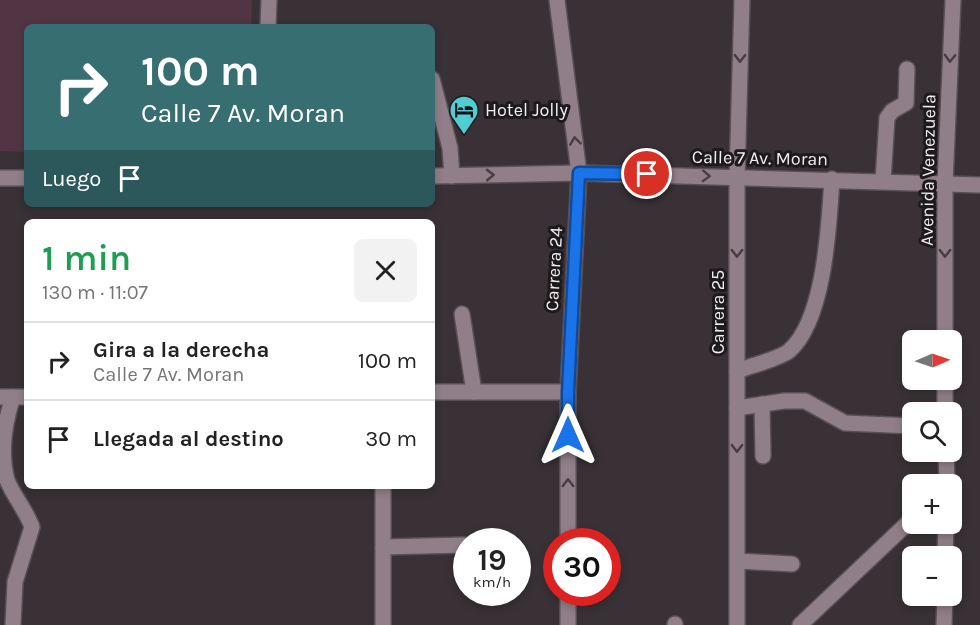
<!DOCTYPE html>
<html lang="es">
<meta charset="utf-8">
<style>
:root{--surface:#fff;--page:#f2f2f2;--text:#222;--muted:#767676;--line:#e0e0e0}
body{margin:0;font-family:Karla,sans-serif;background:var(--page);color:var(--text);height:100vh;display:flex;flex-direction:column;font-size:22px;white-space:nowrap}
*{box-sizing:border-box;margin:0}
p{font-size:20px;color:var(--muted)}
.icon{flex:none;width:33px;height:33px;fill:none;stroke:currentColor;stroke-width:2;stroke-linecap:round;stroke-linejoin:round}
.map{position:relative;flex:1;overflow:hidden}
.sheet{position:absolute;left:24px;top:219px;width:411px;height:270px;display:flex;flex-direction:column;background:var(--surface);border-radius:9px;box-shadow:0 3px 9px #0003}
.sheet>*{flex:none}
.top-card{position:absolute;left:24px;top:24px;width:411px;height:183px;border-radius:9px;box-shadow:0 3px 9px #0003;background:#376e72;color:#fff;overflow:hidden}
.needle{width:39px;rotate:88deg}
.controls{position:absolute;left:902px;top:330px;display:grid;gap:12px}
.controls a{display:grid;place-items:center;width:60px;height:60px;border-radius:9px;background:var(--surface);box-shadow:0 3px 9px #0003;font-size:30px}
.speed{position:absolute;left:453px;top:528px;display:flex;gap:12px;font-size:30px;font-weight:700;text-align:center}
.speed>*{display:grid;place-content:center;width:78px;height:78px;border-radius:50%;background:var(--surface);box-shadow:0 3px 9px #0003;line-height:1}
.speed small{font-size:15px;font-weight:400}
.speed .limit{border:9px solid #d22;background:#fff;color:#111}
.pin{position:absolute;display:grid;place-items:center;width:51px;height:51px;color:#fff;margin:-26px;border:3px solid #fff;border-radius:50%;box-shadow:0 2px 6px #0007}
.me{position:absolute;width:66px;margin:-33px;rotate:0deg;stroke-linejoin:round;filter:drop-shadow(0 0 4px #0008)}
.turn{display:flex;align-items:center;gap:21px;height:126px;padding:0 18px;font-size:27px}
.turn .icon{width:78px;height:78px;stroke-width:2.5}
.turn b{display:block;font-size:42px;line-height:51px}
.then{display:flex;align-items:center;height:57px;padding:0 18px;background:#0003;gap:12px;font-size:22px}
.round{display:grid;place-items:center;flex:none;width:63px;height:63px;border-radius:9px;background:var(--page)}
.head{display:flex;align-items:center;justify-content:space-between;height:102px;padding:0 18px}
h1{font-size:36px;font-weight:600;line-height:45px;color:#1e9e55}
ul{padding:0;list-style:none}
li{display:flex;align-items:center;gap:18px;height:78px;padding:0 18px;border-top:2px solid var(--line)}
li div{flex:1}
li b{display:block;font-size:22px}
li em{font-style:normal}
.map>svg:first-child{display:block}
.green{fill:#523545}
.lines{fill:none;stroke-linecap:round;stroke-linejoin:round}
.minor-casing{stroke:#574f53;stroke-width:18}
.minor{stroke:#907f88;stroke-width:15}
.oneway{stroke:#463d42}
.route-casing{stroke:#114b97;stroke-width:15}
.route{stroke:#1a73e8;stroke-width:10}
.labels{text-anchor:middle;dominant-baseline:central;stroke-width:6;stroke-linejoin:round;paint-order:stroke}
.poi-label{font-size:18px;fill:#f2edf0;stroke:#1e1a1c;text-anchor:start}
.street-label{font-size:18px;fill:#f2edf0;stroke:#1e1a1c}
</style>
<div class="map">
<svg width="980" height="625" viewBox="0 0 980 625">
<rect width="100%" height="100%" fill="#393135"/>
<path class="green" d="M0,0H252L251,27H27V152L0,151Z"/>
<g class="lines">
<g class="minor-casing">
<g id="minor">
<path d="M557,0L579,173L568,392V542"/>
<path d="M268,27L269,0"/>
<path d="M432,79L450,148L452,176"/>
<path d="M432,176L579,173L980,185"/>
<path d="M0,178H27"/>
<path d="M883,181L887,118L892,111L906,103L907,69"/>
<path d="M462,314L474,392"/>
<path d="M945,340V184L953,0"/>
<path d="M737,371C750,366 779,359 789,351C825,320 829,224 832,179"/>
<path d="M945,380V412"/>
<path d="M432,392H568"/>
<path d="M0,397H27"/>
<path d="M762,404L763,456"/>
<path d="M737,408L784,401H805L845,423L912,426"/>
<path d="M946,452L947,484"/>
<path d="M383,547L464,545"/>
<path d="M945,556L946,524"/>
<path d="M738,561L792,564"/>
<path d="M568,592V625"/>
<path d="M675,624V625"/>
<path d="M13,625L15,582L32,527C26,510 14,497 7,480C0,453 4,424 13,397"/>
<path d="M383,625V486"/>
<path d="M737,625V177L742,0"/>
<path d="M800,625L912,519"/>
<path d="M944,625L945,596"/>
</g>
</g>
<use href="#minor" class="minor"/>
</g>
<defs><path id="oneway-chevron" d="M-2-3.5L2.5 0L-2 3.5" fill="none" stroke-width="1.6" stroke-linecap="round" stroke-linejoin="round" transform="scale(1.5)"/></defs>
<g class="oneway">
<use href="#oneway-chevron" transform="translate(740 58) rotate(91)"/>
<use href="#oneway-chevron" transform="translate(950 58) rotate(92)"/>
<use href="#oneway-chevron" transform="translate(575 141) rotate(-97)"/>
<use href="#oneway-chevron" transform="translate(490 175) rotate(-1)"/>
<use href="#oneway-chevron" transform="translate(706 176) rotate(2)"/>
<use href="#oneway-chevron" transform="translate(737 253) rotate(90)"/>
<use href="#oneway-chevron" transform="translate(945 253) rotate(90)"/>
<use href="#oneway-chevron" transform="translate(737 448) rotate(90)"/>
<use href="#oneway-chevron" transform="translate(568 483) rotate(-90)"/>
</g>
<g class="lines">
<g class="route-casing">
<path id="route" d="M568,435V392L579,173L647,174"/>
</g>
<use href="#route" class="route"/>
</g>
<defs>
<g id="hotel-pin" transform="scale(1.5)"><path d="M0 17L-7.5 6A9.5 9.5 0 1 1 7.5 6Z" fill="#51ccd3" stroke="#1e1a1c"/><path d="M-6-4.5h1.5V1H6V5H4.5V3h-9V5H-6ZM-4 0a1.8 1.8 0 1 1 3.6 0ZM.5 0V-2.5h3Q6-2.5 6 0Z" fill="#111"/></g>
</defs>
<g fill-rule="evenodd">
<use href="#hotel-pin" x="464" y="110"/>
</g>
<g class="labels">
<g class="poi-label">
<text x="485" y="110">Hotel Jolly</text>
</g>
<g class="street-label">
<text transform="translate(760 158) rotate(1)">Calle 7 Av. Moran</text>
<text transform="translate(928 170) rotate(-89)">Avenida Venezuela</text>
<text transform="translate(554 269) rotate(-87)">Carrera 24</text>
<text transform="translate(718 312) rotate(-90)">Carrera 25</text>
</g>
</g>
</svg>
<div class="controls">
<a><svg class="needle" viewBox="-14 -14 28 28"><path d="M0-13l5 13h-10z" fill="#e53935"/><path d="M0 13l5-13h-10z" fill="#767676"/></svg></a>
<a><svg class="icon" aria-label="search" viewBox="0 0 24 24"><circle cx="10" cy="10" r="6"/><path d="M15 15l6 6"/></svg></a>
<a>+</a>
<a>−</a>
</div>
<div class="speed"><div>19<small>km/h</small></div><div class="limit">30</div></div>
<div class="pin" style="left:647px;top:174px;background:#d93025"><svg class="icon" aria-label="arrive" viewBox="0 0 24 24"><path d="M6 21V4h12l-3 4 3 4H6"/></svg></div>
<svg class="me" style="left:568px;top:435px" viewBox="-20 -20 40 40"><path d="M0-17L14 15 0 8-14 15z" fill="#1a73e8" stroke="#fff" stroke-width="4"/></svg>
<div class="top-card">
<div class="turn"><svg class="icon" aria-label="right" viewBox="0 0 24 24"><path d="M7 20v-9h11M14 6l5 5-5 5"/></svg><div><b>100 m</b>Calle 7 Av. Moran</div></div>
<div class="then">Luego<svg class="icon" aria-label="arrive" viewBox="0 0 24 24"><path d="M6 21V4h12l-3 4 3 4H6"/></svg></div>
</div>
<section class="sheet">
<div class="head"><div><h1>1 min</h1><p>130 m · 11:07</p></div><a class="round"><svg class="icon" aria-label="close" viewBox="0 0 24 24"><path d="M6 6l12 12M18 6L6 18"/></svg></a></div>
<ul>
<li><svg class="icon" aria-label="right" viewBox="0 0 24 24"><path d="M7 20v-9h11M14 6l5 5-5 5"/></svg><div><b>Gira a la derecha</b><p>Calle 7 Av. Moran</p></div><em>100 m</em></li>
<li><svg class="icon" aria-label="arrive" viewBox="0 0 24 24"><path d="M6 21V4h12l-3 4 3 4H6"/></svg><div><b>Llegada al destino</b></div><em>30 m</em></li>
</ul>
</section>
</div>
